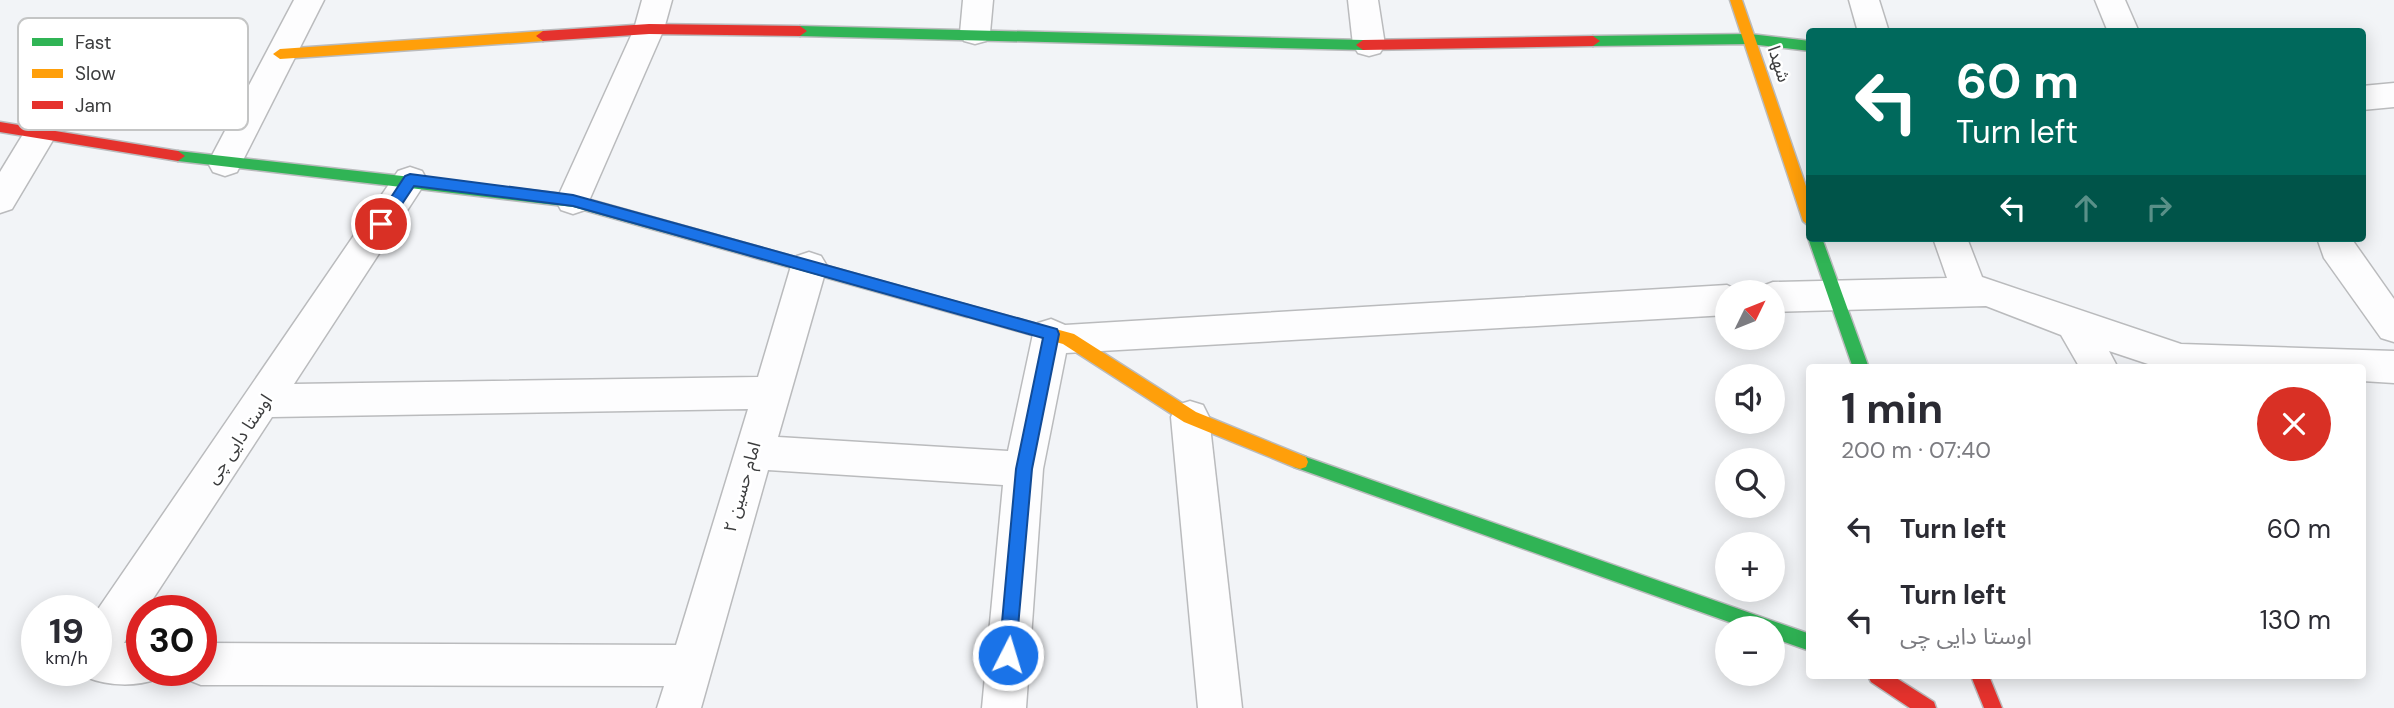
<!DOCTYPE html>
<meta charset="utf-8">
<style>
:root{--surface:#fff;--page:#f7f7f7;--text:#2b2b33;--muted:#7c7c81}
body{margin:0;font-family:"DM Sans","Noto Sans Arabic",sans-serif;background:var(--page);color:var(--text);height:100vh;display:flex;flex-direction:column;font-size:26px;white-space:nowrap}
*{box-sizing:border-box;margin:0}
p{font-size:23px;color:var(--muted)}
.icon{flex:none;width:38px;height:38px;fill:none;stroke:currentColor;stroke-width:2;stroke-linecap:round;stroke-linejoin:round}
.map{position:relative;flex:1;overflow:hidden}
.details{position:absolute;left:1806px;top:364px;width:560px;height:315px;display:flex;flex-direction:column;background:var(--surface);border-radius:7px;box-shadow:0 4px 18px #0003}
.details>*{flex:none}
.guide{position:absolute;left:1806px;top:28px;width:560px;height:214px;border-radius:7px;box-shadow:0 4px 18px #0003;background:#00695c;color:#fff;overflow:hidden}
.needle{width:46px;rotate:47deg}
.controls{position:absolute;left:1715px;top:280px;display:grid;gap:14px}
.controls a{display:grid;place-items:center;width:70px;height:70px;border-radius:50%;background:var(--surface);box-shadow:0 4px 18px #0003;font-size:35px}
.speed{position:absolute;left:21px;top:595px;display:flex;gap:14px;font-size:35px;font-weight:700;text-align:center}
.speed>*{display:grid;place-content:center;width:91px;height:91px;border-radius:50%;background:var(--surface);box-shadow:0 4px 18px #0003;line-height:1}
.speed small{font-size:18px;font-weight:400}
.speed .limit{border:10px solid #d22;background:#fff;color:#111}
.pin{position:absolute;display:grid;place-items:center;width:60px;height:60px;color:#fff;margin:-30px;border:4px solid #fff;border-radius:50%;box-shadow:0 2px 7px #0007}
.me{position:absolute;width:77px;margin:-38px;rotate:5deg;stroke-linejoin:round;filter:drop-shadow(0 0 5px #0008)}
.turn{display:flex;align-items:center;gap:24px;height:147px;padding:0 35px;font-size:32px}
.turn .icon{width:91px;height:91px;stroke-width:2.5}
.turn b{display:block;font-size:49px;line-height:60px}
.lanes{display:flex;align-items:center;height:66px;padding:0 35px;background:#0003;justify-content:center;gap:35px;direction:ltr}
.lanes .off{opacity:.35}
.round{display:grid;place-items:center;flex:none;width:74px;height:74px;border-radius:37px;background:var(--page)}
.overview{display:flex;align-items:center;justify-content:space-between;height:119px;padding:0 35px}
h1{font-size:42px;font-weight:700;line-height:52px}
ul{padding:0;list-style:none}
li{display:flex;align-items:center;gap:21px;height:91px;padding:0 35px}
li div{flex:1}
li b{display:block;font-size:26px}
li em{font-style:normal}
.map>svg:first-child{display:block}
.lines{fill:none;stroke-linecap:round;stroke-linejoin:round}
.street-casing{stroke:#babbbd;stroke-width:3}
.fast-casing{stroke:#babbbd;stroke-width:3}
.slow-casing{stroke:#babbbd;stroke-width:3}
.jam-casing{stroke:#babbbd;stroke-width:3}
.street{fill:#fdfdfe;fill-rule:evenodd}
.fast{fill:#30b455;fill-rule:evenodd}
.slow{fill:#ff9f0a;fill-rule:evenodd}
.jam{fill:#e5322d;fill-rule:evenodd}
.route{fill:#1a73e8;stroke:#114b97;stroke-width:2}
.labels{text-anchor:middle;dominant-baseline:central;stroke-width:5;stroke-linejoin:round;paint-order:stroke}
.street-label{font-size:18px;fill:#3c3d3e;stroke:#fff}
.key{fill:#fff;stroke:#c4c5c5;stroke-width:2}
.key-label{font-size:19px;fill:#3c3d3e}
</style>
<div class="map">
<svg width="2394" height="708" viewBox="0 0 2394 708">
<rect width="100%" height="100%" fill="#f2f4f7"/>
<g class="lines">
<g class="street-casing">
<g id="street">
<path d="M294,0H324L237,172L225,176L213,172L208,163Z"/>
<path d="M642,0H672L664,29L585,210L573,214L561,210L556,201L634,29Z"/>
<path d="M963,0H993L990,33L986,41L975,44L964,41L960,33Z"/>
<path d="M1348,0H1378L1385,45L1380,53L1369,56L1358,53L1353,45Z"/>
<path d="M1849,0H1879L1889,32H1858Z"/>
<path d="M2095,0H2125L2139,32H2108Z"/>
<path d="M2394,83V107L2362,110V86Z"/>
<path d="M40,123L52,126L56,135L12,209L0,213V172L28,126Z"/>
<path d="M410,167L422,171L427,180L294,384L758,377L791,266L797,256L809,252L821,256L827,266L778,437L1008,451L1033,334L1038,323L1051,319L1065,325L1727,285L1741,292H1727V315L1066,353L1043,469L1026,708H982L1003,485L768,470L701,708H657L664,686L201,685L186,679L182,670H201V643L676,645L748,409L272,417L145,611H142L124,643H142V670H161L157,679C135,687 108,686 86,677L82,670H96V612L398,171Z"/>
<path d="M1933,238H1967L1982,277L2181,344L2394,351V383L2362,381V368H2160L2109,351L2118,368H2080L2061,335L1986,306L1773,312V292H1758L1760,287L1773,282L1947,278Z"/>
<path d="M2317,238H2351L2394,299V342L2381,338L2324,258Z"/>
<path d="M1190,401L1203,405L1209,417L1242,708H1198L1171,417L1177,405Z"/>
</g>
</g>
<g class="fast-casing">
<g id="fast">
<path d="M800,26L1363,40L1370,45L1363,50L800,36L793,31Z"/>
<path d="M1750,34L1810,41V51L1750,44L1593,46L1586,41L1593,36Z"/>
<path d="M178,151L573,195L967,305L972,307L975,311L972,315L967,317L573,207L178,161L171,156Z"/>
<path d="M1810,234V238H1822L1869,368H1853L1808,238Z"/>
<path d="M1300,455L1810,634V651L1773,638V628H1746L1294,467L1292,462L1294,457Z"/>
</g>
</g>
<g class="slow-casing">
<g id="slow">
<path d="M1730,0H1742L1810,198V227L1803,221Z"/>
<path d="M543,31L550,36L543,41L280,59L273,54L280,49Z"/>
<path d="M967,305L1074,334L1196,412L1306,457L1308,462L1306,467L1300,469L1294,467L1184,422L1063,344L962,315L959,311L962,307Z"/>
</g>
</g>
<g class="jam-casing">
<g id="jam">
<path d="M649,24L800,26L807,31L800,36L649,34L543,41L536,36L543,31Z"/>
<path d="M1593,36L1600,41L1593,46L1363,50L1356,45L1363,40Z"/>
<path d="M0,122L178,151L185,156L178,161L0,132Z"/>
<path d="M1868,676H1893L1934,702L1936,708H1910L1871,682Z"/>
<path d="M1971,676H1989L2002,708H1984Z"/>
</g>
</g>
<use href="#street" class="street"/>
<use href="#fast" class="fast"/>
<use href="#slow" class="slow"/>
<use href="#jam" class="jam"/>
</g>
<path class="route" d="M410,174L573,195L1057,329L1059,334L1032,469L1015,661L1008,664L1002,661L999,655L1016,469L1043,338L573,206L414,186L386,228H376V220L405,176Z"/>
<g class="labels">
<g class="street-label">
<text transform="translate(1779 64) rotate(72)">شهدا</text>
<text transform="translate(239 439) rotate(-56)">اوستا دایی چی</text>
<text transform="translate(742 487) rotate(-74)">امام حسین ۲</text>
</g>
</g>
<rect x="18" y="18" width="230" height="112" rx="10" class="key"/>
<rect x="32" y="38" width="31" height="8" fill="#30b455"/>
<rect x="32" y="69" width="31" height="9" fill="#ff9f0a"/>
<rect x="32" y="101" width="31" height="8" fill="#e5322d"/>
<g class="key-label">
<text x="75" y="49">Fast</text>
<text x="75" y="80">Slow</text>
<text x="75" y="112">Jam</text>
</g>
</svg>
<div class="controls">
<a><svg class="needle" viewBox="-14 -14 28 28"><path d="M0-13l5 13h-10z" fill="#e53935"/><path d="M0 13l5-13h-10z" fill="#7c7c81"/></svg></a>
<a><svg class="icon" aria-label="sound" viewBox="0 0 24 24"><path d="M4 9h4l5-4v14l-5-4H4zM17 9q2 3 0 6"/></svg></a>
<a><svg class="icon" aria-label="search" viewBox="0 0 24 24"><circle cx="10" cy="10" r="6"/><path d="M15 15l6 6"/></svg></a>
<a>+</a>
<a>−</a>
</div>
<div class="speed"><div>19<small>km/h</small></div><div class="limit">30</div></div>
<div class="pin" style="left:381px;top:224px;background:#d93025"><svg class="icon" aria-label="arrive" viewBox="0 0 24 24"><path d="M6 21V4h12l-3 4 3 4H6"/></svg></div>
<svg class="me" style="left:1008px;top:655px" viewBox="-20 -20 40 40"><circle r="17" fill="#1a73e8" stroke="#fff" stroke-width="3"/><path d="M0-11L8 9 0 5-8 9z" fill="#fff"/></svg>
<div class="guide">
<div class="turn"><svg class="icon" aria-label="left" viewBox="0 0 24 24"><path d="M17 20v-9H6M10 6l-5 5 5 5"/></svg><div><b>60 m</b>Turn left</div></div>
<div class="lanes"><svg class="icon" aria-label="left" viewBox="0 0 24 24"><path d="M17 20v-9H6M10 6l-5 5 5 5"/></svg><svg class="icon off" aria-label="ahead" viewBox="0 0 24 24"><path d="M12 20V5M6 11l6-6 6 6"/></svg><svg class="icon off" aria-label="right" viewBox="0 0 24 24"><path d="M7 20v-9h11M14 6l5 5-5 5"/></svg></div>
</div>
<section class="details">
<div class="overview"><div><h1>1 min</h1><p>200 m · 07:40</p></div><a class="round" style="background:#d93025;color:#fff"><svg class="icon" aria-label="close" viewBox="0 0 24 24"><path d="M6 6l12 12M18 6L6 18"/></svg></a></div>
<ul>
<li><svg class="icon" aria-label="left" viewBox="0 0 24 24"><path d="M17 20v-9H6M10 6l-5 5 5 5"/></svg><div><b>Turn left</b></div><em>60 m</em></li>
<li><svg class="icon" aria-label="left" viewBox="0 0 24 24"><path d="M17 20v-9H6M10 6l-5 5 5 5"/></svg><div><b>Turn left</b><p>اوستا دایی چی</p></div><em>130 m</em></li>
</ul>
</section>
</div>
